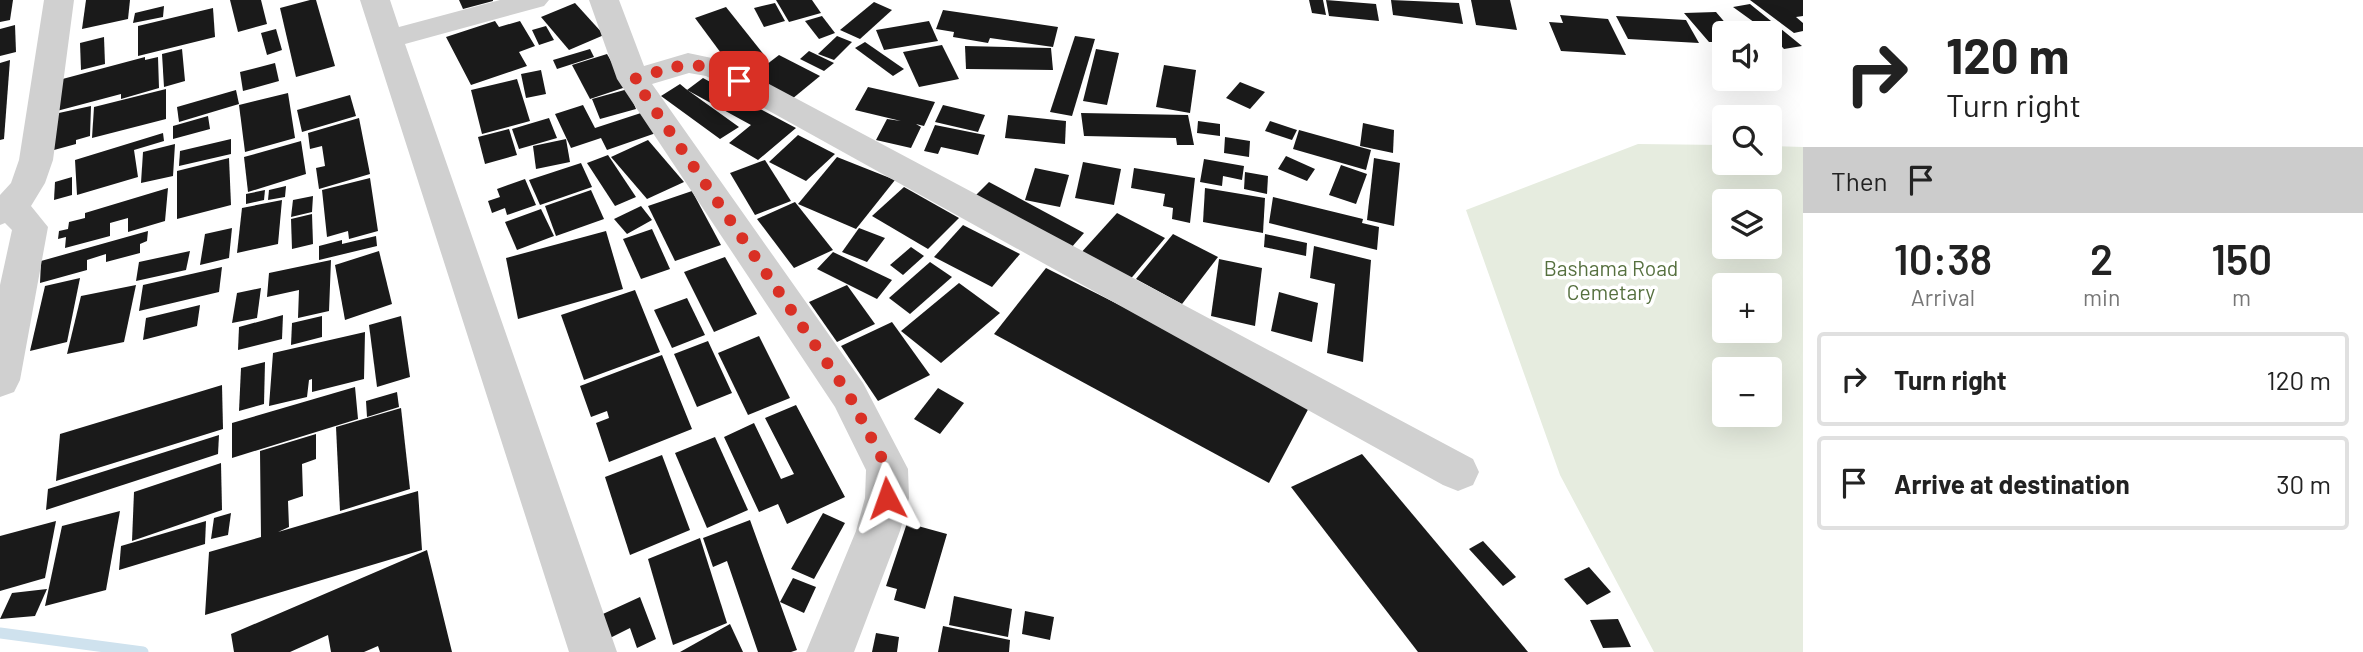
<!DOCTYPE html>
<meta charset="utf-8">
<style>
:root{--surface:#fff;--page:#f2f2f2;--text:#222;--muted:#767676;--line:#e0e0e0}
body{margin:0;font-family:Barlow,sans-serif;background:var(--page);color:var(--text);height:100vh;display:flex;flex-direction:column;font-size:26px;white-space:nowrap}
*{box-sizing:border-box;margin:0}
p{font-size:23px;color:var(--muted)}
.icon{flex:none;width:38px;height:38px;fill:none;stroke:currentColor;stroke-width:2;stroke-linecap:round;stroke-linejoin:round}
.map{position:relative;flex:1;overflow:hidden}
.panel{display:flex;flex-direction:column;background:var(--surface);width:560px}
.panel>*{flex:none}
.guide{background:#fff;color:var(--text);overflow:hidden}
.fabs{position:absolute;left:1712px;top:21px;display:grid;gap:14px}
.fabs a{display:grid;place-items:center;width:70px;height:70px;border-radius:7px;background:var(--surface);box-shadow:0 7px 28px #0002;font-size:35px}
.pin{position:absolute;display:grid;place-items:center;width:60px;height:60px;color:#fff;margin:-30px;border-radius:14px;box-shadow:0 4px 10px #0006}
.me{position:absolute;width:77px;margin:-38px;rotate:356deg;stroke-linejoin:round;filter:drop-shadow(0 0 5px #0008)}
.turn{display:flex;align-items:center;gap:24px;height:147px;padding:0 28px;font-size:32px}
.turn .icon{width:91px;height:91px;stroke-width:2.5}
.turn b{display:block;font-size:49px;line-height:60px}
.then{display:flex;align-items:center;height:66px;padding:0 28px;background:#0003;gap:14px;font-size:26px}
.eta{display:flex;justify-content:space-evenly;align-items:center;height:119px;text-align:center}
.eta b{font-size:42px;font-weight:600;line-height:49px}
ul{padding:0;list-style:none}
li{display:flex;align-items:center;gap:21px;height:94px;margin:0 14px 10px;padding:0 14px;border:4px solid var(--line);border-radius:7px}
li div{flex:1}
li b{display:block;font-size:26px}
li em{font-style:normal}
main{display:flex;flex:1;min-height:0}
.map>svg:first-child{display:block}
.green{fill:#e6ecdf;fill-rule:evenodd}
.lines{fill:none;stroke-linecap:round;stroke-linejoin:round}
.stream{stroke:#cfe2ee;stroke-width:11}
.building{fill:#1a1a1a}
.minor{fill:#d0d0d0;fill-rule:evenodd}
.route{stroke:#d93025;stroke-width:12;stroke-dasharray:0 21.6}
.labels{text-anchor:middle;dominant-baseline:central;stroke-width:7;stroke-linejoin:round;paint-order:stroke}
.park-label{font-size:21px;fill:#56703f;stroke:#fff}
</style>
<main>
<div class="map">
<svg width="1803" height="652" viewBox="0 0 1803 652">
<rect width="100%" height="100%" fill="#fff"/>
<path class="green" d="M1638,144L1724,145V163H1769V146L1803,147V652H1654L1560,475L1466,210ZM1724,201H1769V247H1724ZM1724,285H1769V331H1724ZM1724,369H1769V415H1724Z"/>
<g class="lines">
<path class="stream" d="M0,633L143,652"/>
</g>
<g class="building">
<path d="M0,0H13L10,20L0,22Z"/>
<path d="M86,0H130L128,19L82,29Z"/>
<path d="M230,0H261L267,24L238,32Z"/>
<path d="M310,0H316L335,66L296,77L280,8Z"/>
<path d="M459,0H493V1L463,9Z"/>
<path d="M776,0H812L821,13L789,22Z"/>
<path d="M1309,0H1323L1326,15L1312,13Z"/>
<path d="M1326,0L1376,4L1379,21L1329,16Z"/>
<path d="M1391,0L1459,3L1463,24L1393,15Z"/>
<path d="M1471,0H1510L1517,30L1476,25Z"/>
<path d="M1750,0H1803V16L1796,17L1803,23V31L1794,33Z"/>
<path d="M874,2L892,10L860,39L840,30Z"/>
<path d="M575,3L604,35L569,50L541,17Z"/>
<path d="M775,3L785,21L764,27L754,8Z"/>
<path d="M1750,4L1802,46L1784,49L1769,33L1733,7Z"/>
<path d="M164,6L163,17L133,23L135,13Z"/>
<path d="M726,7L765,56L732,68L695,18Z"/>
<path d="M213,8L215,37L138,56V26Z"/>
<path d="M943,10L1058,27L1053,47L990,38L988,43L953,37L954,32L936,29Z"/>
<path d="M1716,12L1734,33H1724V42H1709L1684,13Z"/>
<path d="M1560,15L1608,19L1626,55L1561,51L1549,22L1563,23Z"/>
<path d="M822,16L835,33L819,39L805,21Z"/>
<path d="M1616,16L1686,20L1699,43L1628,39Z"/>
<path d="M495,21L499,27L520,21L535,46L519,52L527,66L471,85L446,37Z"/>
<path d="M929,21L938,41L884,50L876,30Z"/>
<path d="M15,25L16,52L0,56V29Z"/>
<path d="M546,26L554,40L539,45L532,30Z"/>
<path d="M276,29L282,50L267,55L261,33Z"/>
<path d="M837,36L852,42L834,60L818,54Z"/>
<path d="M1075,36L1095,39L1072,116L1050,112Z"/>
<path d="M104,37L105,64L81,70L80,43Z"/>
<path d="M865,42L904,69L893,76L855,48Z"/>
<path d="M942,45L959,79L919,87L903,52Z"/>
<path d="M965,46L1051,48L1053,70L966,69Z"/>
<path d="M182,49L185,81L164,87L162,54Z"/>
<path d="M590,49L594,57L557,69L553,60Z"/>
<path d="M1096,49L1119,53L1107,105L1083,101Z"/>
<path d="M809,51L834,63L824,71L800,59Z"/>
<path d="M607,54L626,87L590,99L572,65Z"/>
<path d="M779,55L820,76L792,99L750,77Z"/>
<path d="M145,57V60L158,57L159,88L121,99V94L53,112L55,81Z"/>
<path d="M10,60L4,139L0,140V63Z"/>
<path d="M275,63L279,81L243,91L240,72Z"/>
<path d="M1164,65L1196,70L1190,113L1156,107Z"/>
<path d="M541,70L546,94L526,98L521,74Z"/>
<path d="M703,78L764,111L796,128L758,160L729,143L751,125L687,90Z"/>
<path d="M517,79L530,121L482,134L471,90Z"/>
<path d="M1240,82L1265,92L1250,109L1226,98Z"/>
<path d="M680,84L686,89L739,127L720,139L661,96Z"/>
<path d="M868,87L935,102L924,126L916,124L921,127L911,148L876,140L887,119L901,121L855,110Z"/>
<path d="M166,89V119L92,138L94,107Z"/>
<path d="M628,89L636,109L600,119L592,99Z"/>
<path d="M236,90L239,104L179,122L177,107Z"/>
<path d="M288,93L295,138L245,152L239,105Z"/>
<path d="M350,95L356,116L302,132L297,110Z"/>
<path d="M583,105L595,128L644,112L656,133L607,150L601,138L571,148L555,114Z"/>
<path d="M943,105L985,115L978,132L935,122Z"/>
<path d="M91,106L90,136L76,140V144L43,153L45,116Z"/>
<path d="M1081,113L1188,115L1194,145H1177L1176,138L1084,136Z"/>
<path d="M1008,115L1066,121L1065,144L1005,138Z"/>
<path d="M208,116L210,129L173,139V126Z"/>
<path d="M359,118L370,174L319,189L316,168L325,166L322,146L310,149L308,133Z"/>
<path d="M549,118L557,138L519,149L512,129Z"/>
<path d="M1198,121L1220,124V136L1197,133Z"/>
<path d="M1270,121L1297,130L1292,140L1265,131Z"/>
<path d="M1363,123L1394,130L1393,153L1360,146Z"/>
<path d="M935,125L985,135L978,155L941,147L938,154L924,151Z"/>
<path d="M509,129L517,155L485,164L478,137Z"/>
<path d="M1299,130L1371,150L1366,170L1293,149Z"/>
<path d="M163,133L164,141L134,150L138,177L77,195L75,160Z"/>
<path d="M798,135L835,154L806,181L769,162Z"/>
<path d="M1225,137L1250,141L1249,157L1224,153Z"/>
<path d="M231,139V154L179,166L180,151Z"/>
<path d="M566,139L570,162L536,169L533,146Z"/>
<path d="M648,140L684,182L647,199L611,157Z"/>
<path d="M301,141L306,174L248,192L244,157Z"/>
<path d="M175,144L173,176L141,183L143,152Z"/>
<path d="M608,155L636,197L615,206L587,163Z"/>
<path d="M1286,156L1315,169L1307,181L1278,169Z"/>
<path d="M837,157L895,180L856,229L798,204Z"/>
<path d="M229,158L231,205L177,219V171Z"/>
<path d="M1374,158L1400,163L1394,226L1367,220Z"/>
<path d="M1204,159L1244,166L1242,180L1223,176L1222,186L1200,182Z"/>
<path d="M765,160L791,201L755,215L730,173Z"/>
<path d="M1083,162L1121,169L1114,205L1075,198Z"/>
<path d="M581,163L592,187L540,205L529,180Z"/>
<path d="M1341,165L1367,174L1356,204L1329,195Z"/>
<path d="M1035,168L1069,175L1060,207L1025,200Z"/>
<path d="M1134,168L1195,178L1190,223L1172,219L1173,208L1163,206L1165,194L1131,188Z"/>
<path d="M1245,172L1268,176L1267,194L1244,189Z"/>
<path d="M72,177V195L54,200L55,182Z"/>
<path d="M370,178L378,231L349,239L348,231L327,237L322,190Z"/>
<path d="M525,179L536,205L507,215L505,208L492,213L488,201L500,197L497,189Z"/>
<path d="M989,182L1084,233L1071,248L975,196Z"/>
<path d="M286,186L285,197L268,200L269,190Z"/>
<path d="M904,187L959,218L928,249L872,216Z"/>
<path d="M168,188L165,221L128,232V218L110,223V236L65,248L66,237L58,239L59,231L68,229L69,222L85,218V213Z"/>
<path d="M1205,188L1265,198L1263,233L1203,222Z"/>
<path d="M265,190L264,200L246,204V194Z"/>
<path d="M591,190L604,219L556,236L545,206Z"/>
<path d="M692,191L721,245L675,261L648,206Z"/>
<path d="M313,196L312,212L291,217L293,200Z"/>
<path d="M1273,197L1363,219L1362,223L1379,227L1377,250L1269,223Z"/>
<path d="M282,200L278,244L237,253L242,208Z"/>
<path d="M795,202L833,250L794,268L757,219Z"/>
<path d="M641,206L652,220L627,234L614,219Z"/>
<path d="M541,209L554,236L517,250L505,222Z"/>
<path d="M1117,213L1165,238L1128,282L1079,255Z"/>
<path d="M312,214L313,244L292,249L291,219Z"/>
<path d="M963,225L1020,254L992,287L934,257Z"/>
<path d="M232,228L229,258L200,265L205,234Z"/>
<path d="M859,228L885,238L867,262L842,252Z"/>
<path d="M652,229L670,269L641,279L623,239Z"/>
<path d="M148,231L147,241L140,244V253L106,262V254L87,260V270L40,283L41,261Z"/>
<path d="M606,231L623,289L518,319L506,258Z"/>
<path d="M1173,234L1218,257L1182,304L1136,279Z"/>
<path d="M1265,234L1307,243L1306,256L1264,247Z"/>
<path d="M376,236L377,246L319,260V246L342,240V244Z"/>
<path d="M1314,246L1371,260L1363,362L1327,353L1335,284L1310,278Z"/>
<path d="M911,247L924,256L903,275L890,265Z"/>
<path d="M190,251L186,270L136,281L139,262Z"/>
<path d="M379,251L392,304L345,320L335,265Z"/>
<path d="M833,252L892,280L877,299L817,269Z"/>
<path d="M725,257L757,314L714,332L684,272Z"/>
<path d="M1219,259L1262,268L1255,326L1211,316Z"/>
<path d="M331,260L329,311L298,318L299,290L267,297L269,273Z"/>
<path d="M930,262L952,277L910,314L889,298Z"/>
<path d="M222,267L219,292L139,311L143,285Z"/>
<path d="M1046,268L1312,402L1269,483L994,334Z"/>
<path d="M80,278L67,342L30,351L45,286Z"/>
<path d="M959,283L1000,313L941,363L901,331Z"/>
<path d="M136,285L124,342L67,354L81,296Z"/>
<path d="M847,285L875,324L837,342L809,302Z"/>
<path d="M261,288L257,318L232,323L237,293Z"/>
<path d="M635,290L660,352L584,380L561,315Z"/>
<path d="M1279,292L1318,303L1312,342L1271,331Z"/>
<path d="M687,298L705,335L672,348L654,310Z"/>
<path d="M200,305L197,326L143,340L146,318Z"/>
<path d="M283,315L282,339L238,350L239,327Z"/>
<path d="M322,316V337L291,345L292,323Z"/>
<path d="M401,316L410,377L377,387L369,325Z"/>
<path d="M892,322L930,375L878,401L841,346Z"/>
<path d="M365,332L364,379L312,392V379L309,380L307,397L269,406L273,353Z"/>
<path d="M759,336L790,398L748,415L718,353Z"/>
<path d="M708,341L732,393L697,407L674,354Z"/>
<path d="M662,355L692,429L609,462L596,423L609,418L607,411L591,417L580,386Z"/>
<path d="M265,362L264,404L239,411L241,368Z"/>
<path d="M222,385L223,429L56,481L60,434Z"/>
<path d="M355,387L358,419L232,458V423Z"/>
<path d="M938,388L964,403L940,434L914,419Z"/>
<path d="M397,392L399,407L367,417L366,401Z"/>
<path d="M796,405L845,497L787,524L778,504L759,512L724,437L754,423L781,479L794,474L765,418Z"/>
<path d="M401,408L410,489L340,511L336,427Z"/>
<path d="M316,434V459L302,464L303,496L288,501L289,527L278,532L418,491L422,550L205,615L209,552L261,537L260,451Z"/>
<path d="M219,435L218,454L46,510L48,489Z"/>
<path d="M715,437L748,510L707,528L675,453Z"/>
<path d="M1362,454L1528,652H1418L1291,487Z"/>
<path d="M662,455L690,530L630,555L605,477Z"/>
<path d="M221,463L222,510L132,541L134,492Z"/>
<path d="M120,511L106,590L45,606L62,526Z"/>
<path d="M231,513L228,535L211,539L214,518Z"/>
<path d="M823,513L845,523L814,579L791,569Z"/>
<path d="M750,520L797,650L791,652H758L727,561L713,567L703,538Z"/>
<path d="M56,521L45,578L0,591V536Z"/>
<path d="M206,521L205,544L119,570L121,546Z"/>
<path d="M907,523L947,534L925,609L894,600L897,589L886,586Z"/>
<path d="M700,538L727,623L673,645L648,559Z"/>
<path d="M1483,541L1516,577L1503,586L1469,549Z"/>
<path d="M427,550L452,652H380L378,646L364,652H331L328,635L290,652H234L231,634Z"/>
<path d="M1589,567L1611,592L1587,605L1564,579Z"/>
<path d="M793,578L816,587L804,613L780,602Z"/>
<path d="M47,589L35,616L0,619L12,593Z"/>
<path d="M954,596L1012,609L1008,637L949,625Z"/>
<path d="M640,597L656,639L637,648L630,628L600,643L592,619Z"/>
<path d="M1025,611L1054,617L1050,640L1022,634Z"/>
<path d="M1618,619L1631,647L1603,648L1590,620Z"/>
<path d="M730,624L743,652H680Z"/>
<path d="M943,626L1010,640L1009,652H938Z"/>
<path d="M876,633L899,637L897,652H872Z"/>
</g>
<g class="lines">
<g class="minor">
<path d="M44,0H74L53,160L45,183L31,206L48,227L20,380L14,392L0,397V285L12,230L5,223L0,225V195L11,183L19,160Z"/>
<path d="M360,0H390L399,27L500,0H549L544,6L405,44L617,652H569Z"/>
<path d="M589,0H619L644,66L688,53L726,61L1473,459L1479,472L1473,485L1458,491L1443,485L706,76L689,73L652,84L863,383L908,469L909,498L900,531L854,652H806L856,531L865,498L866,470L835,407L617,79Z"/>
</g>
</g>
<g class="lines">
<path class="route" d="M739,81C693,56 681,65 634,79L849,395L887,468V498"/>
</g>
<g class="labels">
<g class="park-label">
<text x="1611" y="267">Bashama Road<tspan x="1611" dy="24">Cemetary</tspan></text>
</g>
</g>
</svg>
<div class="fabs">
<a><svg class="icon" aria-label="sound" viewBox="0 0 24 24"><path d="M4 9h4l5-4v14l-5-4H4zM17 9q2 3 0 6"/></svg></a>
<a><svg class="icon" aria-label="search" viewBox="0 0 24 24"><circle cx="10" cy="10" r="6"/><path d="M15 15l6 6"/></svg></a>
<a><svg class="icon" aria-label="layers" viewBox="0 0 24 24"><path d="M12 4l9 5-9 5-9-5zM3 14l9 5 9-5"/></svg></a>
<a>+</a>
<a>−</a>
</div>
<div class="pin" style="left:739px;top:81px;background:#d93025"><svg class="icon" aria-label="arrive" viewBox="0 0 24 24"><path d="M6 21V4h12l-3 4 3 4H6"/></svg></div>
<svg class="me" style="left:887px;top:498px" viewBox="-20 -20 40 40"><path d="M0-17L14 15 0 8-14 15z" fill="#d93025" stroke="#fff" stroke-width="4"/></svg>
</div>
<section class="panel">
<div class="guide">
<div class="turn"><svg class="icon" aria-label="right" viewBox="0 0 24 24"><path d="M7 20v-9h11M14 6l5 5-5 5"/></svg><div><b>120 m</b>Turn right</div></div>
<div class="then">Then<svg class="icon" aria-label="arrive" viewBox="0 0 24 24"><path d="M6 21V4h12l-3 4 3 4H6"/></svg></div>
</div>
<div class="eta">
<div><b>10:38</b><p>Arrival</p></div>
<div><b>2</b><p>min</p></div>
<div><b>150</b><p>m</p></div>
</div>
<ul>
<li><svg class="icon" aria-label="right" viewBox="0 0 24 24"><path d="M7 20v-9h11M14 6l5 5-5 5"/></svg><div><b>Turn right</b></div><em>120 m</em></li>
<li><svg class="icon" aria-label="arrive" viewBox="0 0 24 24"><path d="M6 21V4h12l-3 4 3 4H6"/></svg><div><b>Arrive at destination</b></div><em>30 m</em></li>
</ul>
</section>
</main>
